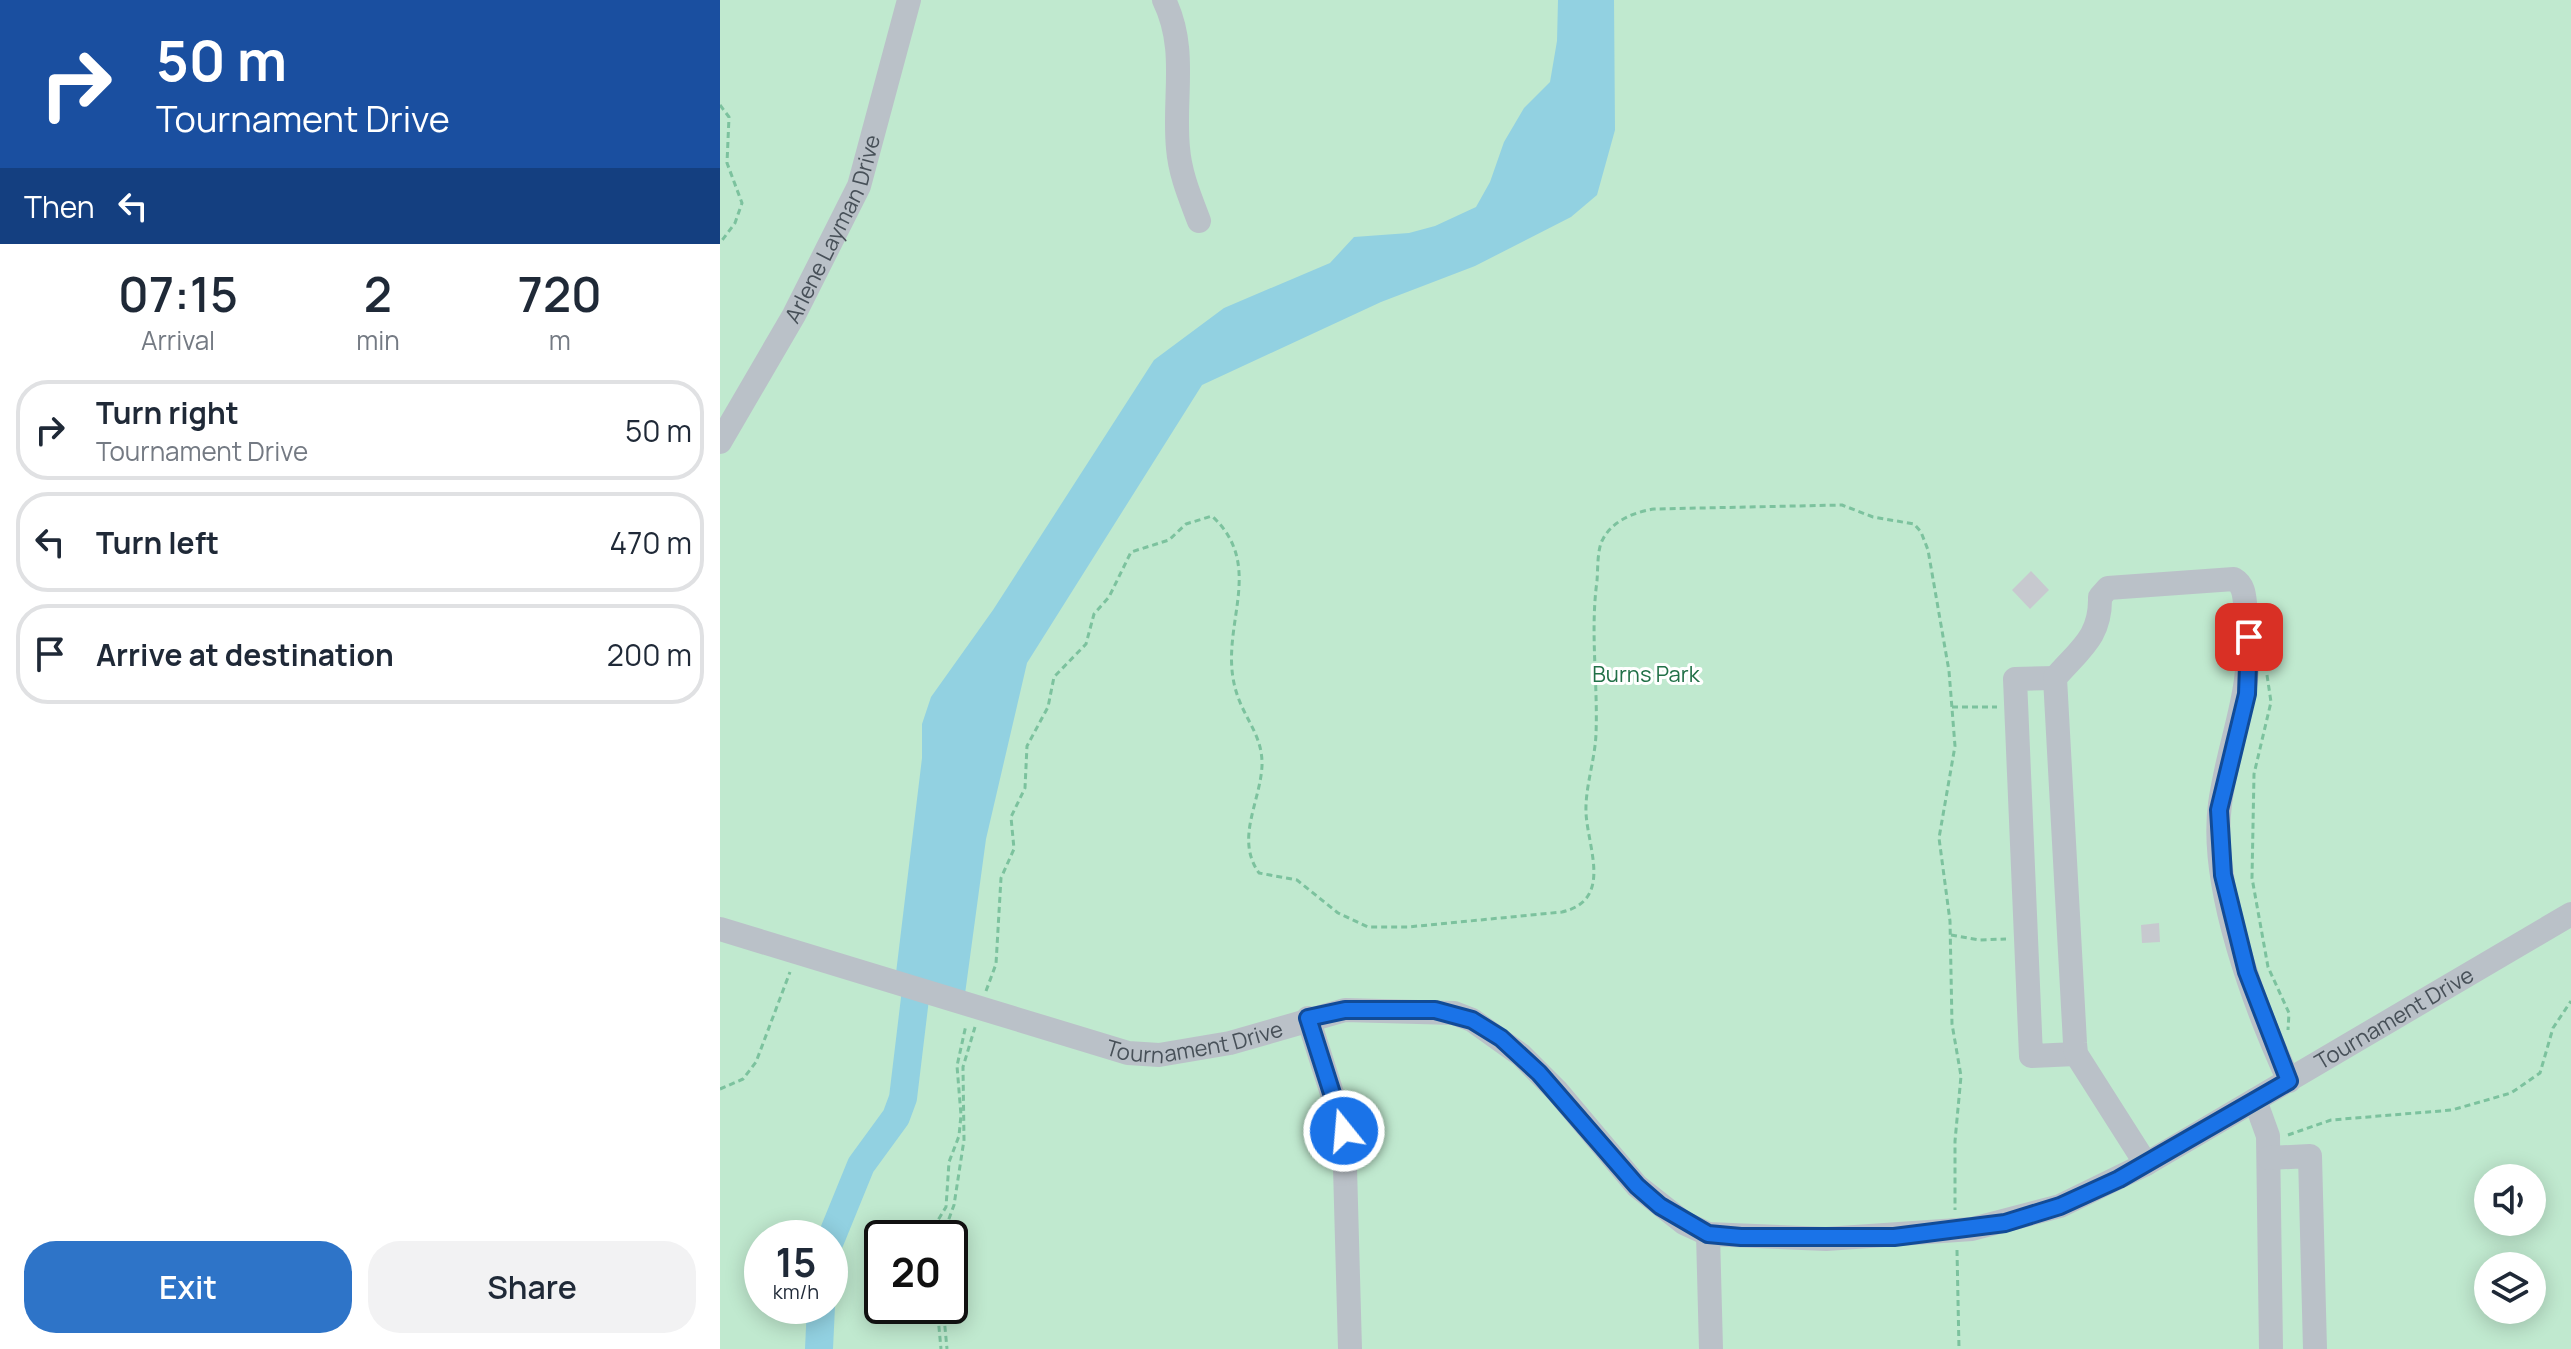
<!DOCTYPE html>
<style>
:root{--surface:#fff;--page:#f2f2f3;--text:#1f2937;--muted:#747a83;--line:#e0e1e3;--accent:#2e74c8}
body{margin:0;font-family:Manrope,sans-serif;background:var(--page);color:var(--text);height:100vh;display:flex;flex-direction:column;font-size:30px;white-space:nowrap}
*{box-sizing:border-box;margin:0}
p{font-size:26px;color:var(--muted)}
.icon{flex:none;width:44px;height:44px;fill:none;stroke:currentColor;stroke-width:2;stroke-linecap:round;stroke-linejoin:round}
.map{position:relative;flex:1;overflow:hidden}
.details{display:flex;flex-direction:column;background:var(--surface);width:720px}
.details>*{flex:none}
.top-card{background:#1a4fa0;color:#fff;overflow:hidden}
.tools{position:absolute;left:1754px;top:1164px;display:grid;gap:16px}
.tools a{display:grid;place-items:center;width:72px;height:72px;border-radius:50%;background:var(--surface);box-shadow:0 4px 20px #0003;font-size:40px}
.speed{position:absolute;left:24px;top:1220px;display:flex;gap:16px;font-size:40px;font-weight:700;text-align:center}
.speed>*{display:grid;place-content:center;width:104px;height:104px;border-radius:50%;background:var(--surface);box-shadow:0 4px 20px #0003;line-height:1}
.speed small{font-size:20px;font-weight:400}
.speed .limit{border:4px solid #111;border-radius:12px;background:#fff;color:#111}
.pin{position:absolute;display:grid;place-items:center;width:68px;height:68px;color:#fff;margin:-34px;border-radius:16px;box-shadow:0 4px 12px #0006}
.me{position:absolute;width:88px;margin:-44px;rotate:343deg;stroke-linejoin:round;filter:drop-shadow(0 0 6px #0008)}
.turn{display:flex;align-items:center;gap:28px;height:168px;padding:0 24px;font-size:36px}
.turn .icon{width:104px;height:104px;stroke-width:2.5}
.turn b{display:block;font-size:56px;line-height:68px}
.then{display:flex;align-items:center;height:76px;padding:0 24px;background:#0003;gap:16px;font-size:30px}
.eta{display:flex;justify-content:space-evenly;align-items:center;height:136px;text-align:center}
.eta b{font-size:48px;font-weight:600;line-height:56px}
.cta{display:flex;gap:16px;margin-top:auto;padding:16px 24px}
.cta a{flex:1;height:92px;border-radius:32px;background:var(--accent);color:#fff;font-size:32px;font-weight:600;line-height:92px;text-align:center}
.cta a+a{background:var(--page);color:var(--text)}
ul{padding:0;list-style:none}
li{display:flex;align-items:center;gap:24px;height:100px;margin:0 16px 12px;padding:0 8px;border:4px solid var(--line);border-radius:32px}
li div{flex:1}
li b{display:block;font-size:30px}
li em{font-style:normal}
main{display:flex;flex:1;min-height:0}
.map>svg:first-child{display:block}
.green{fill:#c0e9cf;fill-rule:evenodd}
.water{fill:#92d1e1}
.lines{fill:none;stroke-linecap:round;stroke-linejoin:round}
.river{stroke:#92d1e1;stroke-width:28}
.building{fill:#c7c9cf}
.path{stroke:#7cc29e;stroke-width:3;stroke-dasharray:6 4;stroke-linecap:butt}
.minor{stroke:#bac1c8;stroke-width:24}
.route-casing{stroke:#114b97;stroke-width:20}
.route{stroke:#1a73e8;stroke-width:14}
.labels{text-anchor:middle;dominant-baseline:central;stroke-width:6;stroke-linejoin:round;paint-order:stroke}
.street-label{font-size:22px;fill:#475058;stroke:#fff}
.park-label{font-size:22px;fill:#217047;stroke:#fff}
</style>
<main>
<section class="details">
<div class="top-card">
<div class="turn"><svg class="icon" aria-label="right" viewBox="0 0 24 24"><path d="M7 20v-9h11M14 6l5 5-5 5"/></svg><div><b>50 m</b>Tournament Drive</div></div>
<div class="then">Then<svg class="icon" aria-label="left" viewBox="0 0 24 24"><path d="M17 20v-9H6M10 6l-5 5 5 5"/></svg></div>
</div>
<div class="eta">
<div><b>07:15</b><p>Arrival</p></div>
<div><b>2</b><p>min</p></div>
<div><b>720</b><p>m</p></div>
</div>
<ul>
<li><svg class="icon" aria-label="right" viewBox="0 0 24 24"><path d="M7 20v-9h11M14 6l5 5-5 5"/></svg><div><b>Turn right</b><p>Tournament Drive</p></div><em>50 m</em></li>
<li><svg class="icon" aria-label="left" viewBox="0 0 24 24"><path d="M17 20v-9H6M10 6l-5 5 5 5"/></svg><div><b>Turn left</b></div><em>470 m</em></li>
<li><svg class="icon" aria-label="arrive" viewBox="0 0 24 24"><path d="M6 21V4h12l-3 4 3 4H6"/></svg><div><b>Arrive at destination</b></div><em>200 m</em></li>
</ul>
<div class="cta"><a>Exit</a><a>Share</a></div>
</section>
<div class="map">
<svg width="1851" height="1349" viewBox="0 0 1851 1349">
<rect width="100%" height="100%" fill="#efeded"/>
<path class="green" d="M0,0H1851V1349H0ZM1768,1178H1812V1222H1768ZM42,1238H110V1306H42ZM162,1238H230V1306H162ZM1768,1266H1812V1310H1768Z"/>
<path class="water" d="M838,0H894L895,130L877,195L851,217L755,266L661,302L482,385L307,663L266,839L245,994L176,973L202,758V724L211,697L273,610L434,360L504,308L610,263L634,237L689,233L715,226L756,207L770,182L784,142L804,108L830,82L837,41Z"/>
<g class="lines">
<g class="river">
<path d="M110,1241L141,1165L176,1117L183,1098L196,990"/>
<path d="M99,1349L101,1306"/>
</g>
</g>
<g class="building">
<path d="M1311,571L1329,590L1310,609L1292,590Z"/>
<path d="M1439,923L1440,942L1422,943L1421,925Z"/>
</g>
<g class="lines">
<g class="path">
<path d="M0,105L9,117L7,163L22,203L15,223L0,243"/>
<path d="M1547,675L1551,702L1534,774L1532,878L1548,967L1569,1013L1568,1030"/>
<path d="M1232,707H1277"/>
<path d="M1231,935L1260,940L1286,939"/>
<path d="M266,991L276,964L281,878L294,849L291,817L305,788L307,746L328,707L334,677L366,644L374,614L389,597L411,552L449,540L466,524L492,516C548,568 497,628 516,691C524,719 543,735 542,766C540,803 515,839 539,873L577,880L618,913L648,927H688L842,912C893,900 868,849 866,813C865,787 875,760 876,734C878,683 870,632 877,581C878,569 877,549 883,539C893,520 915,512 934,509L1122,505L1153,517L1194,524L1201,532L1208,550L1229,671L1235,746L1219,838L1230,921L1232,1024L1241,1076L1235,1141V1210"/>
<path d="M0,1089L23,1079L36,1062L70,972"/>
<path d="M1568,1135L1611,1120L1732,1110L1791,1093L1820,1073L1833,1028L1851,1001"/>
<path d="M213,1238L215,1225L226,1207L229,1162L239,1136L241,1115L237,1066L246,1025"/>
<path d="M222,1238L234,1205L244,1140L243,1067L255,1027"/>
<path d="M1237,1250L1239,1349"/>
<path d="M217,1306L221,1349"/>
<path d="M223,1306L227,1349"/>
</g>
<g class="minor">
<path d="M444,0C468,49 453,97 458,148C460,174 470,197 479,221"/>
<path id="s1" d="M0,442L74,315L139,186L189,0"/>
<path d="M1335,678L1295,679L1311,1056L1356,1054"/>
<path id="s2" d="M0,929L408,1053L439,1055L510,1043L625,1010L734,1013L752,1020L801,1055L837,1091L917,1186L964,1223L988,1234L1106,1239L1252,1229L1340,1206L1426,1164L1851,914"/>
<path d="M588,1018L624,1131L630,1349"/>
<path d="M1535,1100L1548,1136L1551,1349"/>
<path d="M1549,1158L1590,1156L1595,1349"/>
<path d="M1426,1164L1356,1054L1355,1043L1335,678C1360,649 1381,637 1380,597L1388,588L1514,579C1526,586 1524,600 1526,612C1536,690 1510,732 1500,804C1489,886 1535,1007 1569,1081"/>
<path d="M988,1234L991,1349"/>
</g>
</g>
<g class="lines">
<g class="route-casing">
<path id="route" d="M624,1131L588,1018L625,1010H715L752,1020L781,1038L819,1073L917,1186L940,1206L988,1234L1021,1237H1174L1285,1223L1340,1206L1399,1179L1569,1081L1527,972L1503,875L1499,810L1527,694L1529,637"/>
</g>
<use href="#route" class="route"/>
</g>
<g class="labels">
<g class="street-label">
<text stroke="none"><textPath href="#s1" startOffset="242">Arlene Layman Drive</textPath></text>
<text stroke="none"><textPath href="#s2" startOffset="1838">Tournament Drive</textPath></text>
<text stroke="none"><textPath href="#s2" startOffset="494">Tournament Drive</textPath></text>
</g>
<g class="park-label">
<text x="926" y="674">Burns Park</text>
</g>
</g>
</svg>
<div class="tools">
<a><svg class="icon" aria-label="sound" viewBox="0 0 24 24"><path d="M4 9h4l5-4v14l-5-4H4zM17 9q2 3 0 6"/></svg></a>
<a><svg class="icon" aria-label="layers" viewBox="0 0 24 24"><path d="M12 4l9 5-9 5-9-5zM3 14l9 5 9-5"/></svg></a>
</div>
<div class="speed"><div>15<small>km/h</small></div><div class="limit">20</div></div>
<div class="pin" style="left:1529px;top:637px;background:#d93025"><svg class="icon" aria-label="arrive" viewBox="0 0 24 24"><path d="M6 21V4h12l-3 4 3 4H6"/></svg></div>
<svg class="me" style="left:624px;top:1131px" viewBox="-20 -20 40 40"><circle r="17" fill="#1a73e8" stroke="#fff" stroke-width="3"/><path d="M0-11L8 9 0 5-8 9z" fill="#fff"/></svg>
</div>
</main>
